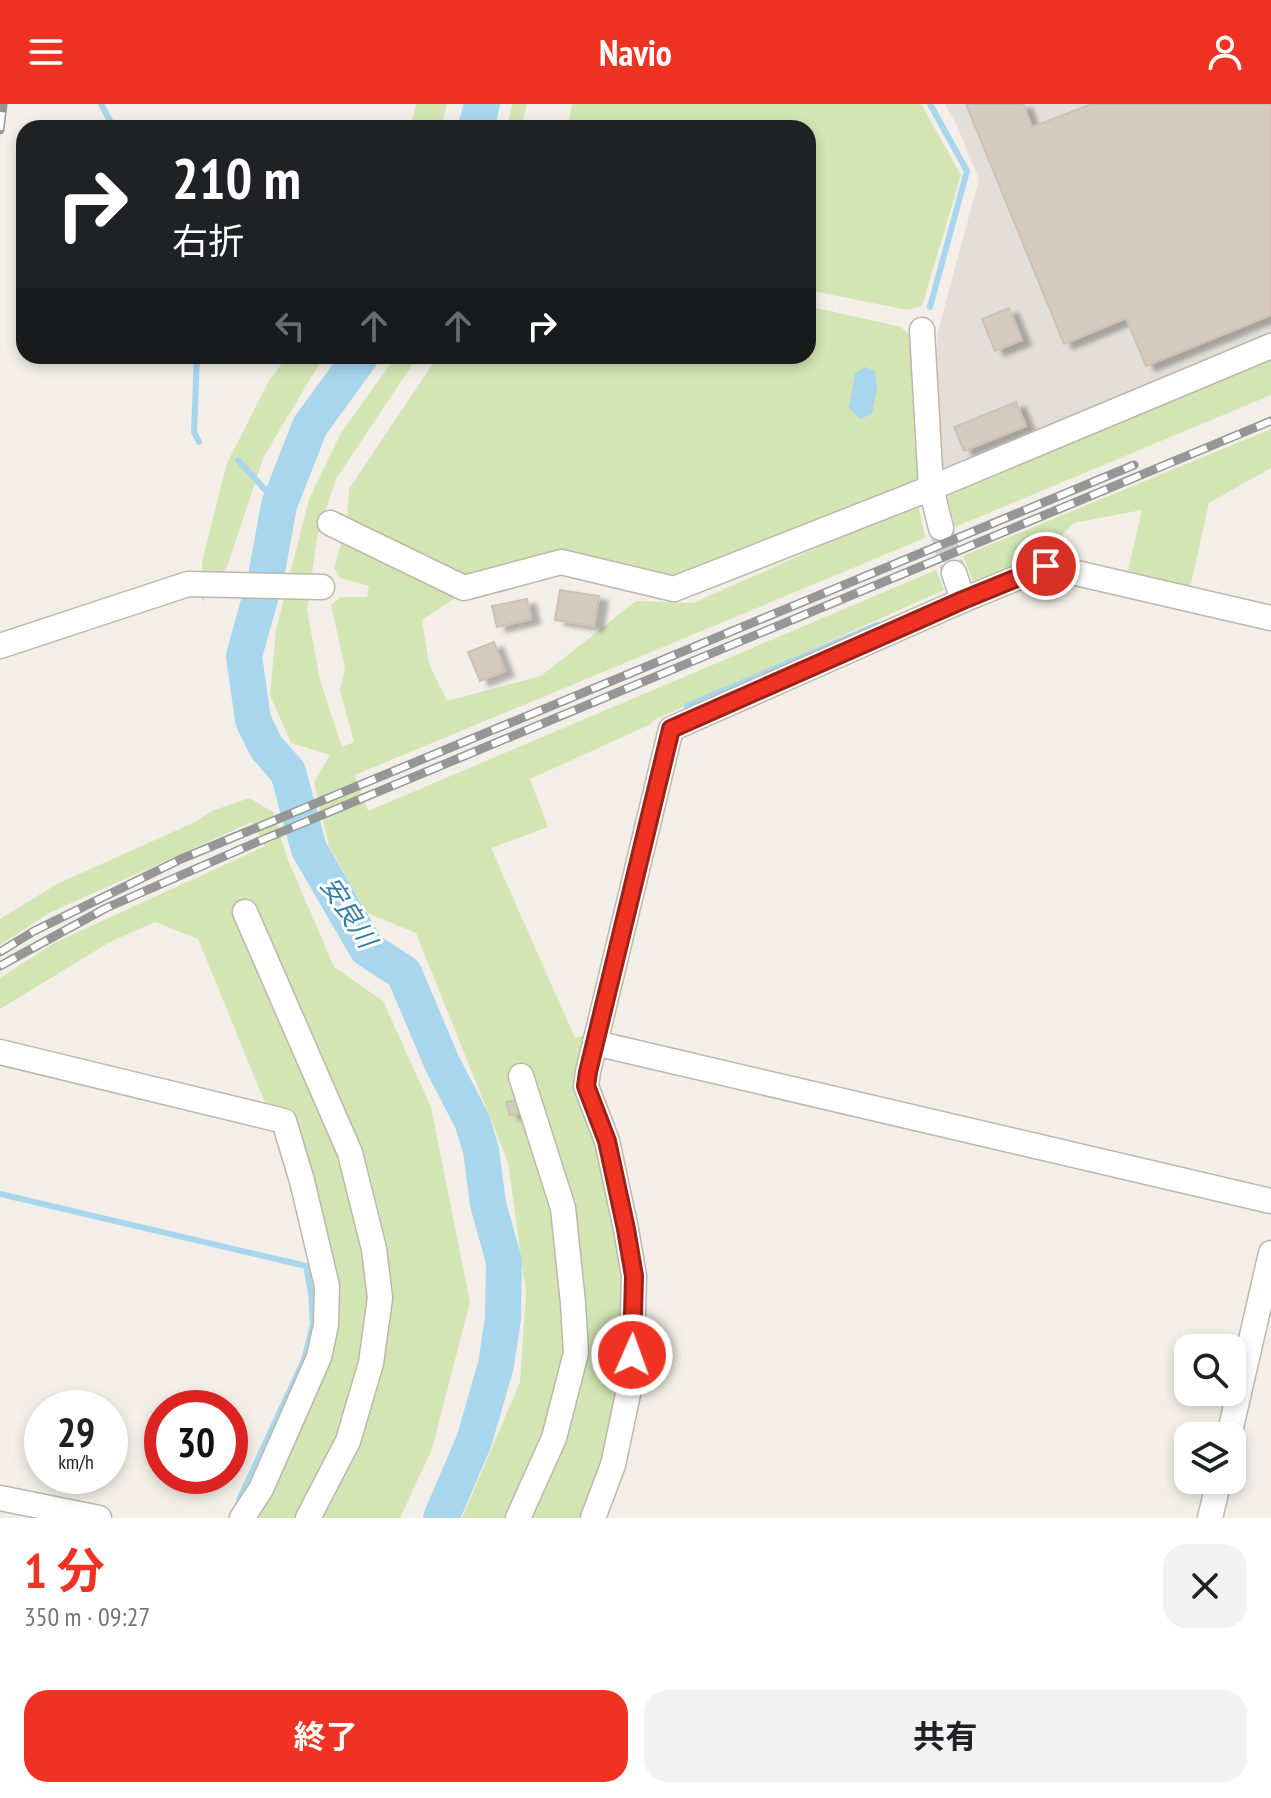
<!DOCTYPE html>
<html lang="ja">
<meta charset="utf-8">
<style>
:root{--surface:#fff;--page:#f2f2f2;--text:#202124;--muted:#757577;--accent:#f03222}
body{margin:0;font-family:"PT Sans Narrow","Noto Sans JP",sans-serif;background:var(--page);color:var(--text);height:100vh;display:flex;flex-direction:column;font-size:30px;white-space:nowrap}
*{box-sizing:border-box;margin:0}
p{font-size:26px;color:var(--muted)}
.icon{flex:none;width:44px;height:44px;fill:none;stroke:currentColor;stroke-width:2;stroke-linecap:round;stroke-linejoin:round}
.map{position:relative;height:1414px;overflow:hidden}
.sheet{display:flex;flex-direction:column;background:var(--surface);flex:1}
.sheet>*{flex:none}
.banner{position:absolute;left:16px;top:16px;width:800px;height:244px;border-radius:24px;box-shadow:0 4px 12px #0003;background:#202124;color:#fff;overflow:hidden}
.fabs{position:absolute;left:1174px;top:1230px;display:grid;gap:16px}
.fabs a{display:grid;place-items:center;width:72px;height:72px;border-radius:16px;background:var(--surface);box-shadow:0 4px 12px #0003;font-size:40px}
.speed{position:absolute;left:24px;top:1286px;display:flex;gap:16px;font-size:40px;font-weight:700;text-align:center}
.speed>*{display:grid;place-content:center;width:104px;height:104px;border-radius:50%;background:var(--surface);box-shadow:0 4px 12px #0003;line-height:1}
.speed small{font-size:20px;font-weight:400}
.speed .limit{border:12px solid #d22;background:#fff;color:#111}
.pin{position:absolute;display:grid;place-items:center;width:68px;height:68px;color:#fff;margin:-34px;border:4px solid #fff;border-radius:50%;box-shadow:0 2px 8px #0007}
.me{position:absolute;width:88px;margin:-44px;rotate:2deg;stroke-linejoin:round;filter:drop-shadow(0 0 6px #0008)}
.turn{display:flex;align-items:center;gap:28px;height:168px;padding:0 24px;font-size:36px}
.turn .icon{width:104px;height:104px;stroke-width:2.5}
.turn b{display:block;font-size:56px;line-height:68px}
.lanes{display:flex;align-items:center;height:76px;padding:0 24px;background:#0003;justify-content:center;gap:40px;direction:ltr}
.lanes .off{opacity:.35}
.round{display:grid;place-items:center;flex:none;width:84px;height:84px;border-radius:24px;background:var(--page)}
.overview{display:flex;align-items:center;justify-content:space-between;height:136px;padding:0 24px}
h1{font-size:48px;font-weight:700;line-height:60px;color:var(--accent)}
.primary-button{display:flex;gap:16px;margin-top:auto;padding:16px 24px}
.primary-button a{flex:1;height:92px;border-radius:24px;background:var(--accent);color:#fff;font-size:32px;font-weight:700;line-height:92px;text-align:center}
.primary-button a+a{background:var(--page);color:var(--text)}
header{display:flex;justify-content:space-between;align-items:center;height:104px;padding:0 24px;background:var(--accent);color:#fff;font-size:36px;font-weight:700}
.map>svg:first-child{display:block}
.industrial{fill:#e3ded9}
.green{fill:#d2e5b3}
.water{fill:#a7d6ed}
.lines{fill:none;stroke-linecap:round;stroke-linejoin:round}
.stream{stroke:#a7d6ed;stroke-width:6}
.river{stroke:#a7d6ed;stroke-width:36}
.building{fill:#d4cabe;stroke:#cfc1b1;stroke-width:2;filter:url(#shadow)}
.street-tunnel{stroke:#d0ccc5;stroke-width:24;stroke-dasharray:24 12;stroke-linecap:butt}
.street-casing{stroke:#beb6ab;stroke-width:27}
.street{stroke:#fff;stroke-width:24}
.rail-casing{stroke:#969696;stroke-width:9}
.rail{stroke:#fff;stroke-width:6;stroke-dasharray:18;stroke-linecap:butt}
.route-casing{stroke:#9c2016;stroke-width:20}
.route{stroke:#f03222;stroke-width:14}
.labels{text-anchor:middle;dominant-baseline:central;stroke-width:6;stroke-linejoin:round;paint-order:stroke}
.water-label{font-size:26px;font-style:italic;fill:#337da5;stroke:#fff}
</style>
<header><svg class="icon" aria-label="menu" viewBox="0 0 24 24"><path d="M4 6h16M4 12h16M4 18h16"/></svg>Navio<svg class="icon" aria-label="person" viewBox="0 0 24 24"><circle cx="12" cy="8" r="4"/><path d="M4 21q1-7 8-7t8 7"/></svg></header>
<div class="map">
<svg width="1271" height="1414" viewBox="0 0 1271 1414">
<defs>
<filter id="shadow"><feDropShadow dx="9" dy="5" stdDeviation="2" flood-color="#0004"/></filter>
</defs>
<rect width="100%" height="100%" fill="#f3efe8"/>
<path class="industrial" d="M945,0H1271V233L940,370L937,231L979,75L957,22Z"/>
<g class="green">
<path d="M416,0H447L441,24H410Z"/>
<path d="M512,0H527L521,24H507Z"/>
<path d="M572,0H921L961,71L922,202L907,206L808,186V24H568Z"/>
<path d="M808,202L901,223L917,239L924,374L671,476L559,448L462,479L347,416L349,385L438,252H808Z"/>
<path d="M288,252H324L264,352L227,463L202,498V458L227,359L270,275Z"/>
<path d="M396,252H418L336,375L317,433L307,506L320,576L342,643L354,638L340,586L345,564L331,501L341,493H367L369,482L340,474L334,464L342,437L460,491L422,516L429,560L447,597L541,572L636,497L693,499L918,399L925,434L355,671L368,707L936,466L944,486L654,616L649,621L530,675L548,723L491,744L575,934L588,930L610,1080L630,1185L623,1283L589,1396L580,1414H462L520,1278L526,1189L508,1058L416,829L367,809L329,742L314,678L330,651L291,639L270,591L276,526L309,395L341,329Z"/>
<path d="M1271,254V291L955,423L946,388Z"/>
<path d="M1271,325V364L1209,399L1190,484L1127,470L1142,406L1074,419L1044,449L973,477L963,452Z"/>
<path d="M249,694L273,708L288,756L334,863L383,897L431,1003L470,1198L432,1345L400,1414H251L338,1177L198,835L155,818L110,838L0,905V874L54,839L265,742L252,718L49,809L0,841V815L57,780L195,718L212,707Z"/>
</g>
<path class="water" d="M865,263L875,267L877,285L872,310L860,315L849,304L855,270Z"/>
<g class="lines">
<g class="stream">
<path d="M101,0L114,24"/>
<path d="M930,203L967,67L930,0"/>
<path d="M197,252L194,328L199,338"/>
<path d="M238,356L279,401"/>
<path d="M687,602L877,521"/>
<path d="M0,1090L306,1162L311,1189L313,1221L304,1256L239,1396"/>
</g>
<g class="river">
<path d="M476,24L482,0"/>
<path d="M361,252L310,322L279,401L266,473L244,552L253,616L266,643L288,668L309,745L367,845L404,869L442,959L472,1017L481,1046L488,1100L504,1157L503,1214L496,1261L474,1337L441,1414"/>
</g>
</g>
<g class="building">
<path d="M966,0H1023L1032,23L1092,0H1271V211L1146,262L1126,214L1064,240Z"/>
<path d="M1009,204L1022,236L995,247L982,215Z"/>
<path d="M1016,298L1026,322L964,347L954,323Z"/>
<path d="M560,486L599,492L594,522L555,516Z"/>
<path d="M527,495L531,515L497,523L492,502Z"/>
<path d="M494,538L505,567L480,577L468,548Z"/>
<path d="M517,996L520,1009L510,1011L506,998Z"/>
</g>
<g class="lines">
<path class="street-tunnel" d="M941,424L954,469"/>
<g class="street-casing">
<g id="street">
<path d="M922,226L931,384L941,424"/>
<path d="M330,419L464,484L561,458L674,485L931,384L1271,242"/>
<path d="M954,469L963,496"/>
<path d="M0,542L188,480L322,483"/>
<path d="M245,808L350,1049L374,1145L380,1194L371,1259L348,1337L308,1414"/>
<path d="M595,939L1271,1097"/>
<path d="M0,948L284,1017L302,1077L327,1182L326,1221L319,1253L261,1385L242,1414"/>
<path d="M1229,1332L1271,1149"/>
<path d="M0,1394L99,1414"/>
<path d="M518,1414L554,1334L576,1249L573,1199L563,1104L521,972"/>
<path d="M593,1414L613,1361L631,1276L634,1172L626,1125L607,1037L586,982L588,968L671,625L963,496L1046,462L1271,514"/>
<path d="M1210,1414L1219,1376"/>
</g>
</g>
<use href="#street" class="street"/>
<g class="rail-casing">
<g id="rail">
<path d="M0,26L3,0"/>
<path d="M0,848L34,827L181,755L1134,361"/>
<path d="M0,862L106,804L257,738L1271,317"/>
</g>
</g>
<use href="#rail" class="rail"/>
</g>
<g class="lines">
<g class="route-casing">
<path id="route" d="M632,1251L634,1172L626,1125L607,1037L586,982L588,968L671,625L963,496L1046,462"/>
</g>
<use href="#route" class="route"/>
</g>
<g class="labels">
<g class="water-label">
<text transform="translate(349 808) rotate(57)">安良川</text>
</g>
</g>
</svg>
<div class="fabs">
<a><svg class="icon" aria-label="search" viewBox="0 0 24 24"><circle cx="10" cy="10" r="6"/><path d="M15 15l6 6"/></svg></a>
<a><svg class="icon" aria-label="layers" viewBox="0 0 24 24"><path d="M12 4l9 5-9 5-9-5zM3 14l9 5 9-5"/></svg></a>
</div>
<div class="speed"><div>29<small>km/h</small></div><div class="limit">30</div></div>
<div class="pin" style="left:1046px;top:462px;background:#d93025"><svg class="icon" aria-label="arrive" viewBox="0 0 24 24"><path d="M6 21V4h12l-3 4 3 4H6"/></svg></div>
<svg class="me" style="left:632px;top:1251px" viewBox="-20 -20 40 40"><circle r="17" fill="#f03222" stroke="#fff" stroke-width="3"/><path d="M0-11L8 9 0 5-8 9z" fill="#fff"/></svg>
<div class="banner">
<div class="turn"><svg class="icon" aria-label="right" viewBox="0 0 24 24"><path d="M7 20v-9h11M14 6l5 5-5 5"/></svg><div><b>210 m</b>右折</div></div>
<div class="lanes"><svg class="icon off" aria-label="left" viewBox="0 0 24 24"><path d="M17 20v-9H6M10 6l-5 5 5 5"/></svg><svg class="icon off" aria-label="ahead" viewBox="0 0 24 24"><path d="M12 20V5M6 11l6-6 6 6"/></svg><svg class="icon off" aria-label="ahead" viewBox="0 0 24 24"><path d="M12 20V5M6 11l6-6 6 6"/></svg><svg class="icon" aria-label="right" viewBox="0 0 24 24"><path d="M7 20v-9h11M14 6l5 5-5 5"/></svg></div>
</div>
</div>
<section class="sheet">
<div class="overview"><div><h1>1 分</h1><p>350 m · 09:27</p></div><a class="round"><svg class="icon" aria-label="close" viewBox="0 0 24 24"><path d="M6 6l12 12M18 6L6 18"/></svg></a></div>
<div class="primary-button"><a>終了</a><a>共有</a></div>
</section>
